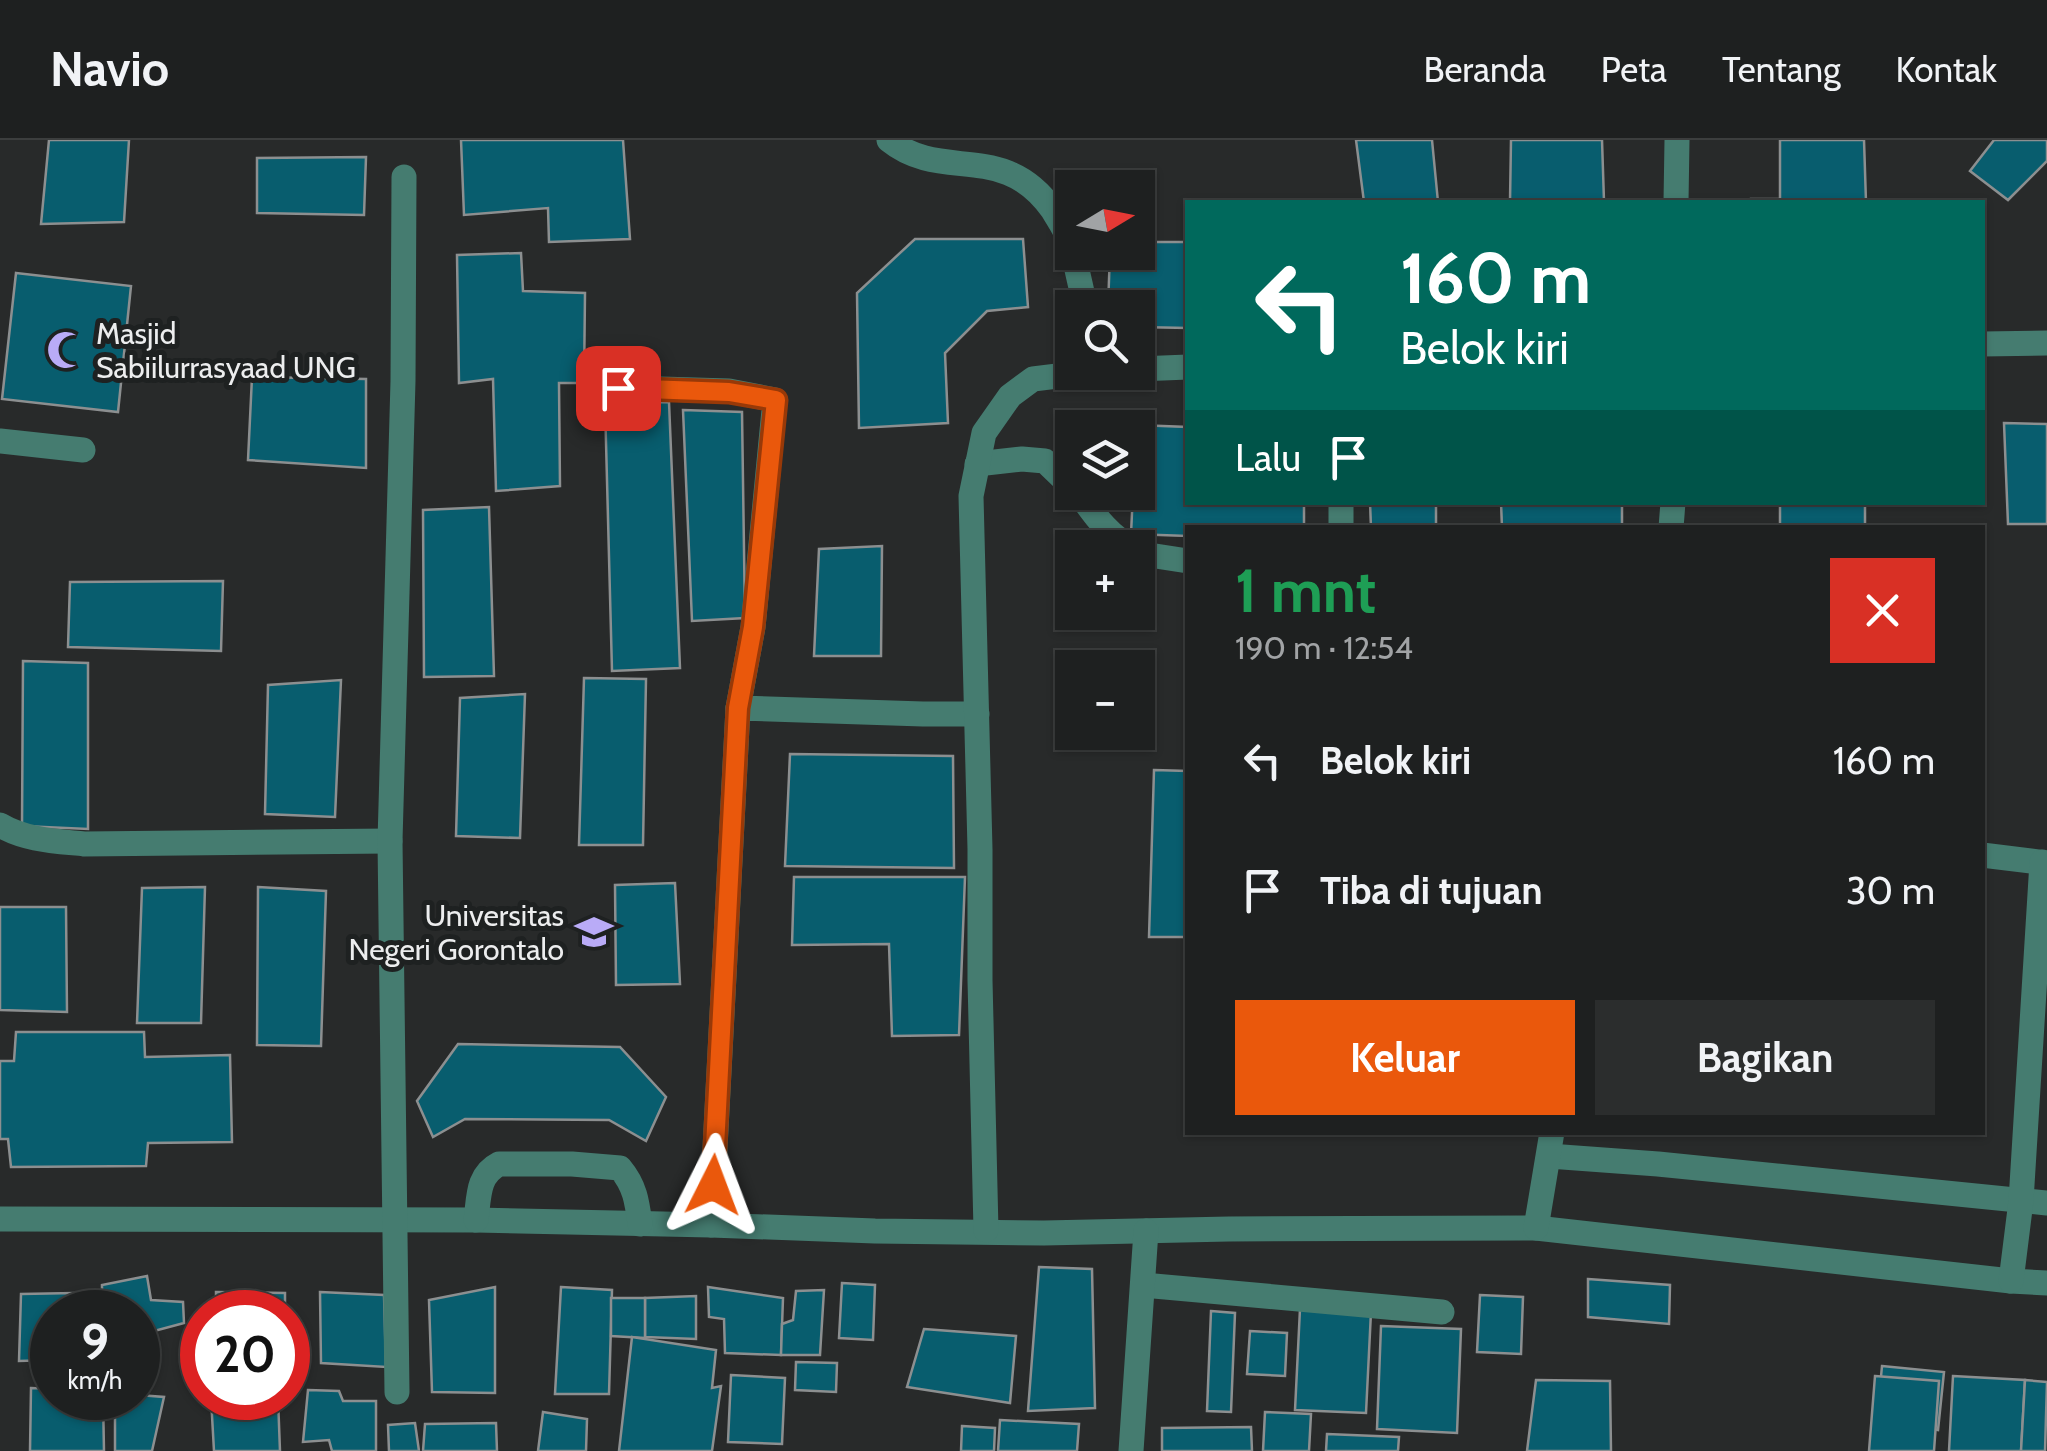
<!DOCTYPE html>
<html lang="id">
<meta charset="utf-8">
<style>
:root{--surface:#1e2020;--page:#2b2d2d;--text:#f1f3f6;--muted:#a1a3a5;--line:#3c3e3e;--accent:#ea580c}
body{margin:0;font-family:Cabin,sans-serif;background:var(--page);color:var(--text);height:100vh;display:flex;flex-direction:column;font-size:38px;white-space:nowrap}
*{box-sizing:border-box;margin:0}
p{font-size:32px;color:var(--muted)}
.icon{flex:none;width:55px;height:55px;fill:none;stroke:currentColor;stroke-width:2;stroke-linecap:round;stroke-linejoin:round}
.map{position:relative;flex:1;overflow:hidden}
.details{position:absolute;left:1185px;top:385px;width:800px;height:610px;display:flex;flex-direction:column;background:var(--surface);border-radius:0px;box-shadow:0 2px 8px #0004,0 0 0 2px var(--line)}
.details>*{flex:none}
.banner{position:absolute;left:1185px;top:60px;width:800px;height:305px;border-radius:0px;box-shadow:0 2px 8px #0004,0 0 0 2px var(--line);background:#00695c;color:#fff;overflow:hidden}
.needle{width:65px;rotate:80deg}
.buttons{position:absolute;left:1055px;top:30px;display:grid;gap:20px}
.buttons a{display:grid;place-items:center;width:100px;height:100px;border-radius:0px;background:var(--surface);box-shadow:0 2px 8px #0004,0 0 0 2px var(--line);font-size:50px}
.speed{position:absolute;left:30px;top:1150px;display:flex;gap:20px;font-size:50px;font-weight:700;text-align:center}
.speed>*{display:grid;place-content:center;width:130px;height:130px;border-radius:50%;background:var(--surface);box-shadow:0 2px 8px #0004,0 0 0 2px var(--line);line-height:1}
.speed small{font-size:25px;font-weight:400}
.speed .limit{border:15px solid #d22;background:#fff;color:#111}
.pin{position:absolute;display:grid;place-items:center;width:85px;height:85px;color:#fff;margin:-42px;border-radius:20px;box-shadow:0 5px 15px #0006}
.me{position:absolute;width:110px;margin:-55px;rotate:3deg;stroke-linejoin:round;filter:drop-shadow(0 0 8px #0008)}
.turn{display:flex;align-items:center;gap:35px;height:210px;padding:0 50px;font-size:45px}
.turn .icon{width:130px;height:130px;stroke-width:2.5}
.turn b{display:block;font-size:70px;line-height:85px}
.then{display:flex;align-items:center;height:95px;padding:0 50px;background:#0003;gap:20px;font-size:38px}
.round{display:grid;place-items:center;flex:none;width:105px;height:105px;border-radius:0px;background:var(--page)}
.head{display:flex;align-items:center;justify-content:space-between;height:170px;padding:0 50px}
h1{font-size:60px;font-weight:700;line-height:75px;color:#1e9e55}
.primary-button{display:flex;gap:20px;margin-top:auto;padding:20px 50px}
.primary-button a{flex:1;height:115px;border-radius:0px;background:var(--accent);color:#fff;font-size:40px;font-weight:700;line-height:115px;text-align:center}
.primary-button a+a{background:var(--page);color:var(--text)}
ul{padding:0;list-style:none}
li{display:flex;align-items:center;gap:30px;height:130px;padding:0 50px}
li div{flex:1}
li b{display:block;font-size:38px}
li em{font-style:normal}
header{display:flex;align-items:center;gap:60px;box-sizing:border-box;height:140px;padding:0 50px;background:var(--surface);border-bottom:2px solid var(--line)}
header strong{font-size:48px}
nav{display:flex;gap:55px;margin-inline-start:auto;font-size:35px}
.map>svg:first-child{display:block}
.building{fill:#085d6e;stroke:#8c8f90;stroke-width:2.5}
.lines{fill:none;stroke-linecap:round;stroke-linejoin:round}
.minor{stroke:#457c70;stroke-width:25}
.route-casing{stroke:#983908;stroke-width:25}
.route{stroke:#ea580c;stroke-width:18}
.labels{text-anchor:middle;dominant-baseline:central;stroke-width:10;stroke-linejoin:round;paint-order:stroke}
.poi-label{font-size:30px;fill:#ecedee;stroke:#1e2121;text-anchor:start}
</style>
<header>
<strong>Navio</strong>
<nav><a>Beranda</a><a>Peta</a><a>Tentang</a><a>Kontak</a></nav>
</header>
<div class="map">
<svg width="2047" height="1311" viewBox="0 0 2047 1311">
<rect width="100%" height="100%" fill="#282a2a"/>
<g class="building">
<path d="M49,0H129L124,82L41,84Z"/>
<path d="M461,0H623L630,99L549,102L548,68L464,75Z"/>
<path d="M1356,0H1432L1438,62H1364Z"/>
<path d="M1511,0H1602L1604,61L1641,62H1510Z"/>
<path d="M1780,0H1864L1866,62H1751V59H1780Z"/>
<path d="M1994,0H2047V21L2008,60L1970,31Z"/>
<path d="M366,17L364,75L257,73V18Z"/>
<path d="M915,99H1023L1028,167L987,171L945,213L948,283L859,288L857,153Z"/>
<path d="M1138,102H1188V188L1138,187V168H1108L1110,112H1138Z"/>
<path d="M521,113L523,151L585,153L584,243H559L560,346L496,351L493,239L459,243L457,115Z"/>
<path d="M16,133L131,146L118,272L2,259Z"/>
<path d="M252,237L366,239V328L248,320Z"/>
<path d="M669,262L680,528L612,531L605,264Z"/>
<path d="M683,270L742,272L745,478L692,481Z"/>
<path d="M2004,283L2047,284V384H2008Z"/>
<path d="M1136,285L1188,287V362H1304V388H1188V396L1131,394L1133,352H1138Z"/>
<path d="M1370,362H1436V388H1371Z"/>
<path d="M1501,362H1622V388H1502Z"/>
<rect x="1780" y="362" width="85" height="26"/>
<path d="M489,367L494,536L424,537L423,370Z"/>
<path d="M882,406L881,516H814L819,409Z"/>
<path d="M223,441L221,511L68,507L70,442Z"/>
<path d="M23,521L88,523V689L22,686Z"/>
<path d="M584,538L646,539L643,705H579Z"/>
<path d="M341,540L335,677L265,674L268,545Z"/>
<path d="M525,554L520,698L456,696L460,558Z"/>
<path d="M790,614L953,616L954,728L785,726Z"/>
<path d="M1154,630L1188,631V797H1149Z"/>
<path d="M794,737H965L959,895L892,896L889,804L792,805Z"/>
<path d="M675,743L680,844L616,845L615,745Z"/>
<path d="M205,747L201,883H137L142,748Z"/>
<path d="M258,747L326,751L321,906L257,905Z"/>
<path d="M0,767H66L67,872L0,870Z"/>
<path d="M16,892H144L145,917L230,915L232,1002L148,1003L146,1026L11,1027L8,999H0V921H14Z"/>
<path d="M458,904L620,907L666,957L646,1001L609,980L465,979L433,997L417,961Z"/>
<path d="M1039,1127L1092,1129L1095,1268L1028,1271Z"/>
<path d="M147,1136L151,1160L183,1162L184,1183L154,1191L146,1222H138V1172H102V1145Z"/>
<path d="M1588,1139L1670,1145L1669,1184L1588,1177Z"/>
<path d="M842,1143L875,1145L873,1200L839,1198Z"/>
<path d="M495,1147V1253L432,1252L429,1160Z"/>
<path d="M561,1147L612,1150L609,1254H555Z"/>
<path d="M708,1147L783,1158L781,1215L725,1213L724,1179L709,1177Z"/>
<path d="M824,1150L820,1215H781L782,1184L793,1180L796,1151Z"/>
<path d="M216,1152L285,1153V1172H216Z"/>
<path d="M320,1152L384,1155L386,1227L321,1223Z"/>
<path d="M75,1153L78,1172H52V1220L19,1221L21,1154Z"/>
<path d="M1480,1155L1523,1157L1521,1214L1477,1212Z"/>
<path d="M696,1156V1199L645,1197V1158Z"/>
<path d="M611,1158H645V1198L611,1196Z"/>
<path d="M1300,1169L1371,1172L1366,1273L1295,1270Z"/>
<path d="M1211,1171L1235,1173L1231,1272L1207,1271Z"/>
<path d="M1381,1186L1461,1189L1457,1293L1377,1289Z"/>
<path d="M924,1189L1016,1196L1010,1263L907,1247Z"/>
<path d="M1250,1191L1287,1193L1285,1236L1247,1234Z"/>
<path d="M632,1197L716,1210L712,1248L721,1246L712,1311H619Z"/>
<path d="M796,1222L837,1223L836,1252L795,1250Z"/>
<path d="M1882,1226L1944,1232L1938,1290L1932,1289L1930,1311H1874Z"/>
<path d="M731,1235L785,1238L782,1304L728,1302Z"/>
<path d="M1875,1236L1939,1241L1934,1311H1869Z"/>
<path d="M1953,1236L2025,1240L2021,1311H1949Z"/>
<path d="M1536,1240L1610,1241L1611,1311H1527Z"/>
<path d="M2025,1240L2047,1242L2045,1311H2021Z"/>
<path d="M31,1248L52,1249V1258H103L104,1311H30Z"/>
<path d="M308,1250L339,1251L343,1261H376V1311H332L329,1300L303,1302Z"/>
<path d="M138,1255L164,1257L152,1311H115V1258H138Z"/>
<path d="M211,1258H278L280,1311H214Z"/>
<path d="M543,1272L587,1279L586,1311H538Z"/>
<path d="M1265,1272L1311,1274L1309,1311H1263Z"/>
<path d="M1000,1280L1079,1284L1077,1311H998Z"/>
<path d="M415,1283L419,1311H389L388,1285Z"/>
<path d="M496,1283L497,1311H423L425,1284Z"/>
<path d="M962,1286L995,1288L994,1311H961Z"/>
<path d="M1251,1287L1252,1311H1162V1288Z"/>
<path d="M1327,1294L1399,1297L1398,1311H1326Z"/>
</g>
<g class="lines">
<g class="minor">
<path d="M889,0C942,43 1003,0 1052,69C1060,82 1069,95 1072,111"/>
<path d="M1676,62L1677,0"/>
<path d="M1073,112L1082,152L1083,168"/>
<path d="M1982,204L2047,203"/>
<path d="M1138,229L1188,227"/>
<path d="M593,247L729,251L775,260L753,487L738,568"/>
<path d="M0,301L83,310"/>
<path d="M977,324L1022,319L1045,321L1072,347"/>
<path d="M1078,352C1094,374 1108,396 1133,408"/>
<path d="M1341,388V362"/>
<path d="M1671,388L1673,362"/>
<path d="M1138,410L1149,415L1188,421"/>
<path d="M0,685C25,700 55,701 84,704L390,701"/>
<path d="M1982,715L2047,723"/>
<path d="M1549,1016L1658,1024L2047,1063"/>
<path d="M0,1079L476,1080L711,1085L875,1091L1044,1093L1229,1089L1536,1088L2011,1141L2047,1143"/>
<path d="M476,1080C479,1058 477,1035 499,1024H572L620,1028C635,1046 637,1061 640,1084"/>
<path d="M711,1085L738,568L923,574H977"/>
<path d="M1536,1088L1552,992"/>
<path d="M986,1090L980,840V709L971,356L984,293L1010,256L1033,239L1090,232"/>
<path d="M2011,1141L2021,1061L2042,722"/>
<path d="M1143,1145L1442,1172"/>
<path d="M397,1252L390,701L403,241L404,37"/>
<path d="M1131,1311L1146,1091"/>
</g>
</g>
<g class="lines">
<g class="route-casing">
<path id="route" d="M618,248L729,252L776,260L753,487L738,568L713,1045"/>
</g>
<use href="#route" class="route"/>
</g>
<defs>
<g id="mosque-bare" transform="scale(3)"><path d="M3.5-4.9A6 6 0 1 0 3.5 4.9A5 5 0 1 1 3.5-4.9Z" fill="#b9abf7" stroke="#1e2121" stroke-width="2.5" paint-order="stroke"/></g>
<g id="university-bare" transform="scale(3)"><path d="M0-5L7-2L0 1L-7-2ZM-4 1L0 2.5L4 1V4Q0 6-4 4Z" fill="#b9abf7" stroke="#1e2121" stroke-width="2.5" paint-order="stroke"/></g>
</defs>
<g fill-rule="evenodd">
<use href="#mosque-bare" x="66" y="210"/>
<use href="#university-bare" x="594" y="792"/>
</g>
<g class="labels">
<g class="poi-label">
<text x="96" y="193">Masjid<tspan x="96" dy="34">Sabiilurrasyaad UNG</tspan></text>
<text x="564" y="775" text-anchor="end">Universitas<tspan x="564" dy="34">Negeri Gorontalo</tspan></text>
</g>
</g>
</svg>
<div class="buttons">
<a><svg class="needle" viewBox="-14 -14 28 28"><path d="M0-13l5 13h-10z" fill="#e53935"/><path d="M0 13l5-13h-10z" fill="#a1a3a5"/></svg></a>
<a><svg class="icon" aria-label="search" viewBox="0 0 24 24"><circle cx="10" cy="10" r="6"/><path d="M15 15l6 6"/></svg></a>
<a><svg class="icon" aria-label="layers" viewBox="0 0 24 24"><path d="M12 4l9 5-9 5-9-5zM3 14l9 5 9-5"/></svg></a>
<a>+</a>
<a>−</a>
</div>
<div class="speed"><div>9<small>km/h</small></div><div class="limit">20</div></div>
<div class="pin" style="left:618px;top:248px;background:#d93025"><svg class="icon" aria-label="arrive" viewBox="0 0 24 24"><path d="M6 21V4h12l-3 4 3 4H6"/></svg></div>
<svg class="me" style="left:713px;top:1045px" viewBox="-20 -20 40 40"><path d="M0-17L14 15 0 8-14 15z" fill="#ea580c" stroke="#fff" stroke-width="4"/></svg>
<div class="banner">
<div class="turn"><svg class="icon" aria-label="left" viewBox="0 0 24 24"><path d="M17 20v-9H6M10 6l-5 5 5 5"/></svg><div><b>160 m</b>Belok kiri</div></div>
<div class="then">Lalu<svg class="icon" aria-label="arrive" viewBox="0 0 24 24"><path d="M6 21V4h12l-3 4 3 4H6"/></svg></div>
</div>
<section class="details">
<div class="head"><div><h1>1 mnt</h1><p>190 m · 12:54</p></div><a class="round" style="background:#d93025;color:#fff"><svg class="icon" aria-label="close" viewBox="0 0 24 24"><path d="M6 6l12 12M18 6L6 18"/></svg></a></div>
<ul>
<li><svg class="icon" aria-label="left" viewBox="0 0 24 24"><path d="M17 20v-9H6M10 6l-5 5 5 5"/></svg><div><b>Belok kiri</b></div><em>160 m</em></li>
<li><svg class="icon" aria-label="arrive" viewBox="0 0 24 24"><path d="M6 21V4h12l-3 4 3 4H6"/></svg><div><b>Tiba di tujuan</b></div><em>30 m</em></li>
</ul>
<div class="primary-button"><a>Keluar</a><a>Bagikan</a></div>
</section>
</div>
